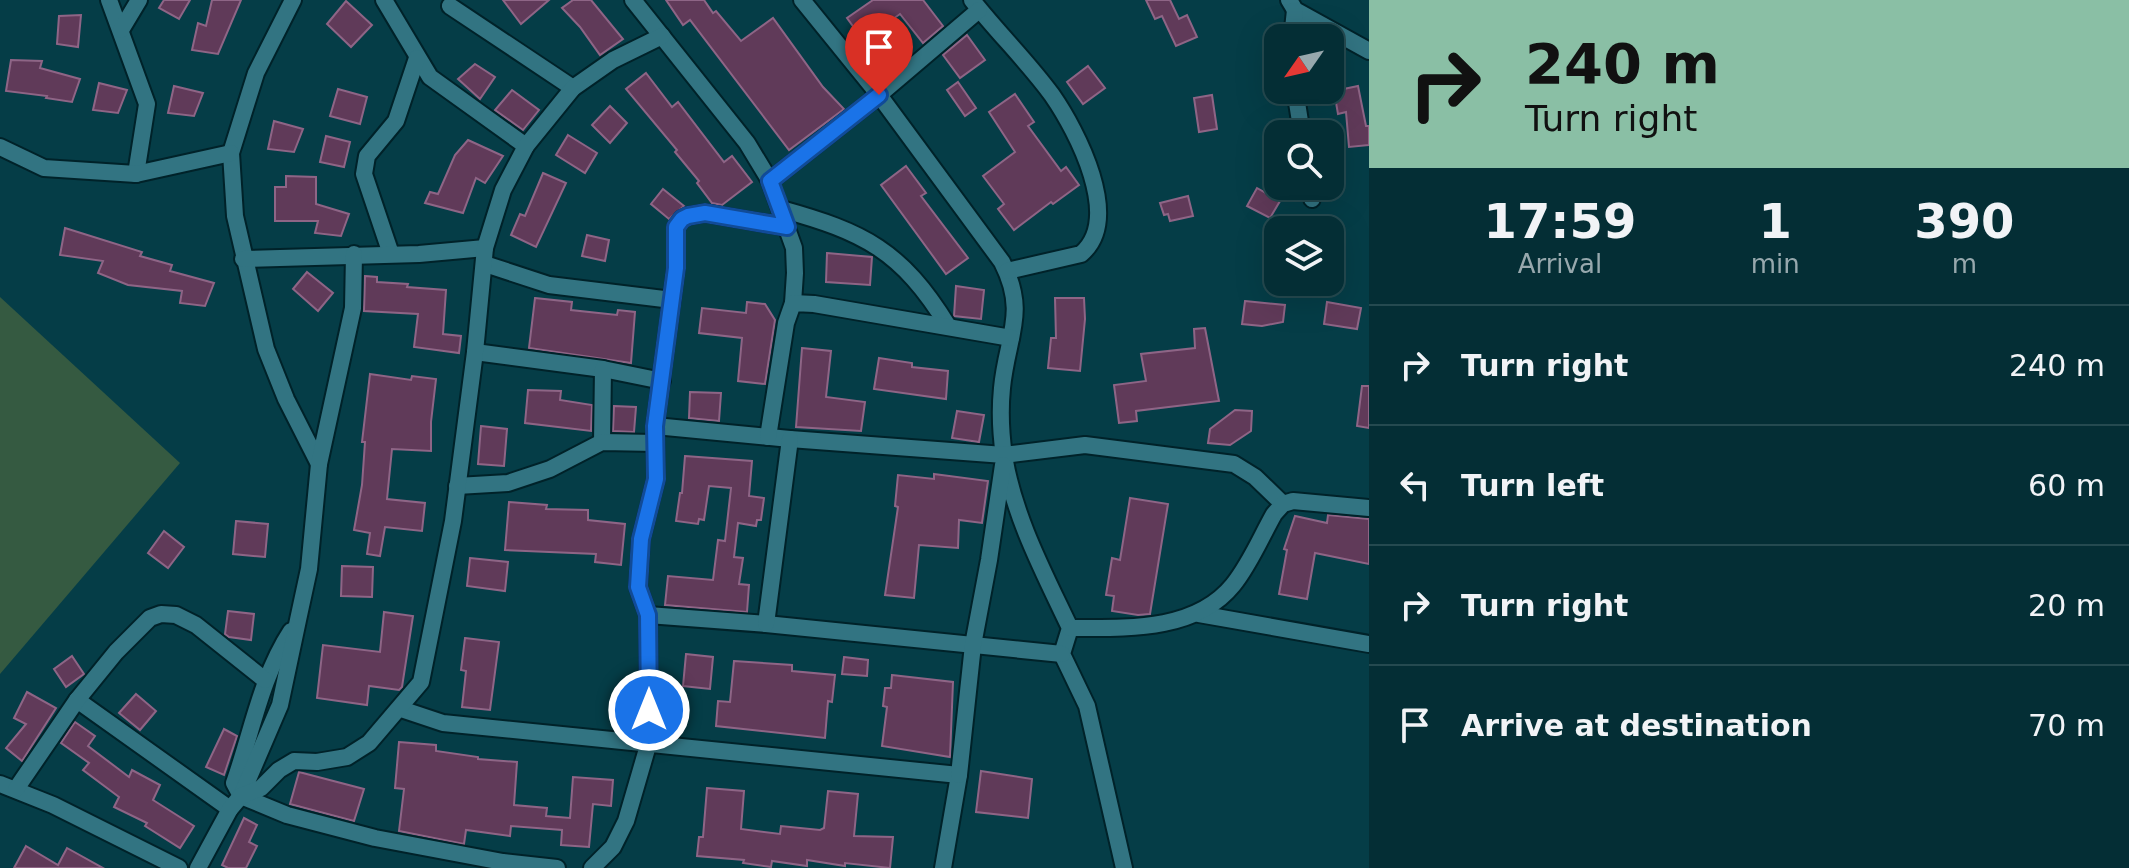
<!DOCTYPE html>
<style>
:root{--surface:#042e35;--page:#123a41;--text:#f1f3f6;--muted:#97a8ad;--line:#254a50}
body{margin:0;font-family:"DejaVu Sans",sans-serif;background:var(--page);color:var(--text);height:100vh;display:flex;flex-direction:column;font-size:30px;white-space:nowrap}
*{box-sizing:border-box;margin:0}
p{font-size:26px;color:var(--muted)}
.icon{flex:none;width:44px;height:44px;fill:none;stroke:currentColor;stroke-width:2;stroke-linecap:round;stroke-linejoin:round}
.map{position:relative;flex:1;overflow:hidden}
.sheet{display:flex;flex-direction:column;background:var(--surface);width:760px}
.sheet>*{flex:none}
.top-card{background:#8abfa5;color:#111;overflow:hidden}
.needle{width:52px;rotate:236deg}
.buttons{position:absolute;left:1264px;top:24px;display:grid;gap:16px}
.buttons a{display:grid;place-items:center;width:80px;height:80px;border-radius:16px;background:var(--surface);box-shadow:0 8px 32px #0002,0 0 0 2px var(--line);font-size:40px}
.pin{position:absolute;display:grid;place-items:center;width:68px;height:68px;color:#fff;margin:-82px -34px;border-radius:50% 50% 50% 0;rotate:-45deg;box-shadow:0 0 8px #0007}
.pin .icon{rotate:45deg}
.me{position:absolute;width:88px;margin:-44px;rotate:0deg;stroke-linejoin:round;filter:drop-shadow(0 0 6px #0008)}
.turn{display:flex;align-items:center;gap:28px;height:168px;padding:0 24px;font-size:36px}
.turn .icon{width:104px;height:104px;stroke-width:2.5}
.turn b{display:block;font-size:56px;line-height:68px}
.eta{display:flex;justify-content:space-evenly;align-items:center;height:136px;text-align:center}
.eta b{font-size:48px;font-weight:800;line-height:56px}
ul{padding:0;list-style:none}
li{display:flex;align-items:center;gap:24px;height:120px;padding:0 24px;border-top:2px solid var(--line)}
li div{flex:1}
li b{display:block;font-size:30px}
li em{font-style:normal}
main{display:flex;flex:1;min-height:0}
.map>svg:first-child{display:block}
.green{fill:#355a41}
.building{fill:#603a59;stroke:#8e6586;stroke-width:2}
.lines{fill:none;stroke-linecap:round;stroke-linejoin:round}
.minor-casing{stroke:#002229;stroke-width:20}
.minor{stroke:#327482;stroke-width:16}
.route-casing{stroke:#114b97;stroke-width:20}
.route{stroke:#1a73e8;stroke-width:14}
</style>
<main>
<div class="map">
<svg width="1369" height="868" viewBox="0 0 1369 868">
<rect width="100%" height="100%" fill="#053d47"/>
<path class="green" d="M0,297L180,463L0,674Z"/>
<g class="building">
<path d="M164,0H190L179,19L159,8Z"/>
<path d="M212,0H241L218,54L192,50L198,23L206,26Z"/>
<path d="M503,0H549L521,24Z"/>
<path d="M573,0H591L623,39L600,55L580,27L562,8Z"/>
<path d="M666,0H704L713,13L716,11L741,41L773,18L823,87L844,109L789,150L690,20L683,25Z"/>
<path d="M873,0H923L943,26L923,43L900,14L863,40L847,18Z"/>
<path d="M1146,0H1170L1179,19L1187,15L1197,37L1176,46L1162,16L1155,19Z"/>
<path d="M346,1L372,25L351,47L327,24Z"/>
<path d="M81,15L78,47L57,44L59,16Z"/>
<path d="M967,35L985,60L960,78L943,55Z"/>
<path d="M11,60L42,61L40,68L80,79L72,102L46,98L47,96L6,91Z"/>
<path d="M475,64L495,77L480,99L458,79Z"/>
<path d="M1088,66L1105,88L1083,104L1067,82Z"/>
<path d="M646,73L672,107L678,102L724,162L732,156L752,182L722,205L712,203L697,183L699,181L675,152L677,150L626,89Z"/>
<path d="M958,82L976,108L965,116L947,90Z"/>
<path d="M99,83L127,90L118,113L93,110Z"/>
<path d="M174,86L203,93L194,116L168,113Z"/>
<path d="M1358,86L1366,126H1369V145L1349,147L1346,112L1338,114L1334,91Z"/>
<path d="M338,89L367,97L360,124L330,116Z"/>
<path d="M512,90L539,110L523,130L495,110Z"/>
<path d="M1015,94L1034,122L1028,126L1061,171L1066,167L1079,185L1053,204L1051,202L1014,230L998,209L1004,204L983,176L1015,152L989,112Z"/>
<path d="M1212,95L1217,129L1199,132L1194,98Z"/>
<path d="M610,106L627,123L610,143L592,125Z"/>
<path d="M274,121L303,129L294,152L268,149Z"/>
<path d="M568,135L597,153L585,173L556,155Z"/>
<path d="M326,136L350,142L344,167L320,162Z"/>
<path d="M468,140L503,156L485,183L476,178L463,213L425,203L430,192L438,194L455,155Z"/>
<path d="M906,166L926,193L921,196L968,258L946,274L881,185Z"/>
<path d="M543,173L566,183L536,247L511,235L520,214L525,216Z"/>
<path d="M286,176L316,177V204L349,214L341,236L315,233L318,221H275V187H286Z"/>
<path d="M1257,188L1280,201L1270,218L1247,206Z"/>
<path d="M663,189L684,206L669,219L651,204Z"/>
<path d="M1188,196L1193,216L1170,221L1168,214L1164,215L1160,203Z"/>
<path d="M65,228L142,252L140,256L172,265L170,271L214,283L205,306L180,303L182,291L128,285L98,273L103,261L60,255Z"/>
<path d="M587,235L609,240L605,261L582,256Z"/>
<path d="M827,253L872,257L870,285L826,282Z"/>
<path d="M307,272L333,293L318,311L293,289Z"/>
<path d="M365,276L377,277V282L408,284L407,287L446,290L443,334L461,336L459,353L414,347L418,314L364,311Z"/>
<path d="M956,286L984,290L981,319L954,316Z"/>
<path d="M535,298L572,302L571,310L617,315L618,310L635,312L631,363L529,348Z"/>
<path d="M1055,298H1084L1085,319L1080,371L1048,368L1051,338H1056Z"/>
<path d="M1245,301L1285,305L1283,322L1262,326L1242,324Z"/>
<path d="M747,302L765,304L775,320L765,384L738,381L742,338L699,333L702,308L746,313Z"/>
<path d="M1327,302L1361,308L1357,329L1324,324Z"/>
<path d="M1205,328L1219,401L1136,411L1137,421L1119,423L1114,385L1146,381L1141,354L1195,348L1194,329Z"/>
<path d="M802,348L831,351L826,397L865,402L861,431L796,427Z"/>
<path d="M879,358L912,363V367L948,371L946,399L874,389Z"/>
<path d="M370,374L411,380L412,376L436,379L431,422V451L392,449L387,499L425,503L422,531L385,527L380,556L367,554L370,533L354,530L362,485L365,442H362Z"/>
<path d="M1362,386H1369V428L1357,426Z"/>
<path d="M528,390L561,391L560,400L592,405L591,431L525,423Z"/>
<path d="M690,392L721,393L719,421L689,418Z"/>
<path d="M614,406L636,407L634,432L613,431Z"/>
<path d="M1235,410L1252,411L1251,431L1230,445L1208,443L1210,429Z"/>
<path d="M957,411L984,415L979,442L952,438Z"/>
<path d="M481,426L507,429L504,466L478,464Z"/>
<path d="M685,456L752,461L749,496L764,498L761,520H757L756,526L738,523L734,557L743,558L739,584L749,585L747,612L665,605L668,576L713,580L718,540L725,541L731,488L709,486L704,520L699,519L698,524L676,521L680,493H682Z"/>
<path d="M934,474L988,481L982,523L959,520L958,548L919,545L914,598L885,595L898,507L895,506L898,475L934,479Z"/>
<path d="M1130,498L1168,504L1150,614L1138,615L1112,611L1114,596L1106,595L1112,558L1120,560Z"/>
<path d="M509,502L547,505L546,509L588,510V520L625,524L621,565L595,562L596,554L505,550Z"/>
<path d="M1328,515L1369,519V564L1315,553L1307,599L1279,594L1287,550L1284,549L1295,516L1327,523Z"/>
<path d="M236,521L268,524L265,557L233,554Z"/>
<path d="M164,531L184,547L168,568L148,553Z"/>
<path d="M470,558L508,562L505,591L467,586Z"/>
<path d="M342,566L373,567L372,597L341,596Z"/>
<path d="M228,611L254,614L251,640L229,637L225,634Z"/>
<path d="M384,612L413,616L402,687L399,690L369,686L367,705L317,698L323,645L380,652Z"/>
<path d="M465,638L499,642L490,710L462,707L466,671L461,670Z"/>
<path d="M686,654L713,657L710,689L683,686Z"/>
<path d="M72,656L84,674L66,687L54,669Z"/>
<path d="M844,657L868,660L867,676L842,674Z"/>
<path d="M734,661L792,665V671L835,675L832,702L828,701L825,738L716,726L718,701L730,702Z"/>
<path d="M892,675L953,682L950,757L882,746L887,707L883,706L885,688H891Z"/>
<path d="M27,692L56,708L22,761L6,748L26,724L14,718Z"/>
<path d="M136,694L156,711L140,730L119,713Z"/>
<path d="M75,722L95,736L88,746L129,777L132,770L160,785L153,800L194,826L180,848L145,826L147,823L114,807L119,797L83,770L89,763L61,743Z"/>
<path d="M224,729L237,736L224,775L206,767Z"/>
<path d="M399,742L436,745V751L478,757V759L517,762L514,805L547,808L546,816L570,818L573,777L613,780L611,806L593,804L589,847L561,845L562,830L511,826L510,836L466,830L464,844L399,831L404,789L395,788Z"/>
<path d="M981,771L1032,779L1028,818L976,812Z"/>
<path d="M299,772L364,789L354,821L290,804Z"/>
<path d="M707,788L744,791L741,829L780,834L781,826L820,830L824,828L828,791L858,794L854,836L893,837L890,868L845,863V866L807,860V866L772,861L771,867L743,863L744,860L697,856L699,837H703Z"/>
<path d="M244,818L257,825L249,842L257,846L246,868H228L222,865Z"/>
<path d="M26,846L58,865L67,848L103,868H14Z"/>
</g>
<g class="lines">
<g class="minor-casing">
<g id="minor">
<path d="M109,0L147,104L136,174"/>
<path d="M293,0L256,73L231,153L235,216L266,349L286,399L319,464"/>
<path d="M384,0L430,77L526,146"/>
<path d="M633,0L747,143L770,181L794,248L795,273L793,303"/>
<path d="M802,0L879,95L1002,262C1028,313 1007,336 1002,388C1000,408 1001,435 1004,456C1014,517 1044,573 1070,628L1062,654L1087,706L1124,868"/>
<path d="M972,0C997,32 1028,62 1052,95C1077,131 1123,219 1081,254L1007,271"/>
<path d="M1289,0L1295,10L1369,51"/>
<path d="M450,6L573,88"/>
<path d="M121,30L139,0"/>
<path d="M1292,38L1295,10"/>
<path d="M1295,90L1302,134"/>
<path d="M0,147L44,168L136,174L231,153"/>
<path d="M770,181L879,95L979,10"/>
<path d="M1310,186L1312,199"/>
<path d="M781,209C864,232 901,250 948,326"/>
<path d="M391,254L364,174L367,156L396,121L417,58"/>
<path d="M243,259L419,254L485,248"/>
<path d="M485,264L549,285L672,300"/>
<path d="M475,352L603,369L662,381"/>
<path d="M655,426L790,439L1004,455L1085,445L1234,464L1255,477L1283,504"/>
<path d="M768,437L786,323L793,303L814,304L1011,338"/>
<path d="M602,442L603,369"/>
<path d="M457,486L508,483L550,469L602,442L655,443"/>
<path d="M1199,614L1369,644"/>
<path d="M648,615L766,624L1062,654"/>
<path d="M766,624L790,439"/>
<path d="M1070,628C1125,628 1195,632 1233,585C1250,564 1261,537 1274,514L1283,504L1293,501L1369,508"/>
<path d="M291,631C261,677 252,732 234,783L241,796L287,815L375,838L503,862L557,868"/>
<path d="M77,700L230,809"/>
<path d="M401,709L443,723L959,775L943,868"/>
<path d="M959,775L973,645L989,560L1003,465"/>
<path d="M0,784L53,805L179,868"/>
<path d="M16,789L77,700L116,652L150,618L161,614L176,615L196,625L265,680"/>
<path d="M241,796L280,705L298,620L309,569L319,464L353,308L354,254"/>
<path d="M198,868L230,809L241,796L261,788L279,770L294,761L317,762L347,757L369,743L421,682L453,521L475,352L485,248L503,190L526,146L573,88L613,60L662,36"/>
<path d="M592,868L613,847L626,821L649,742L648,615L638,587L641,539L656,479L655,426L676,268V227L682,219L688,216L705,213L787,227"/>
</g>
</g>
<use href="#minor" class="minor"/>
</g>
<g class="lines">
<g class="route-casing">
<path id="route" d="M649,710L648,615L638,587L641,539L656,479L655,426L676,268V227L682,219L688,216L705,213L787,227L770,181L879,95"/>
</g>
<use href="#route" class="route"/>
</g>
</svg>
<div class="buttons">
<a><svg class="needle" viewBox="-14 -14 28 28"><path d="M0-13l5 13h-10z" fill="#e53935"/><path d="M0 13l5-13h-10z" fill="#97a8ad"/></svg></a>
<a><svg class="icon" aria-label="search" viewBox="0 0 24 24"><circle cx="10" cy="10" r="6"/><path d="M15 15l6 6"/></svg></a>
<a><svg class="icon" aria-label="layers" viewBox="0 0 24 24"><path d="M12 4l9 5-9 5-9-5zM3 14l9 5 9-5"/></svg></a>
</div>
<div class="pin" style="left:879px;top:95px;background:#d93025"><svg class="icon" aria-label="arrive" viewBox="0 0 24 24"><path d="M6 21V4h12l-3 4 3 4H6"/></svg></div>
<svg class="me" style="left:649px;top:710px" viewBox="-20 -20 40 40"><circle r="17" fill="#1a73e8" stroke="#fff" stroke-width="3"/><path d="M0-11L8 9 0 5-8 9z" fill="#fff"/></svg>
</div>
<section class="sheet">
<div class="top-card">
<div class="turn"><svg class="icon" aria-label="right" viewBox="0 0 24 24"><path d="M7 20v-9h11M14 6l5 5-5 5"/></svg><div><b>240 m</b>Turn right</div></div>
</div>
<div class="eta">
<div><b>17:59</b><p>Arrival</p></div>
<div><b>1</b><p>min</p></div>
<div><b>390</b><p>m</p></div>
</div>
<ul>
<li><svg class="icon" aria-label="right" viewBox="0 0 24 24"><path d="M7 20v-9h11M14 6l5 5-5 5"/></svg><div><b>Turn right</b></div><em>240 m</em></li>
<li><svg class="icon" aria-label="left" viewBox="0 0 24 24"><path d="M17 20v-9H6M10 6l-5 5 5 5"/></svg><div><b>Turn left</b></div><em>60 m</em></li>
<li><svg class="icon" aria-label="right" viewBox="0 0 24 24"><path d="M7 20v-9h11M14 6l5 5-5 5"/></svg><div><b>Turn right</b></div><em>20 m</em></li>
<li><svg class="icon" aria-label="arrive" viewBox="0 0 24 24"><path d="M6 21V4h12l-3 4 3 4H6"/></svg><div><b>Arrive at destination</b></div><em>70 m</em></li>
</ul>
</section>
</main>
